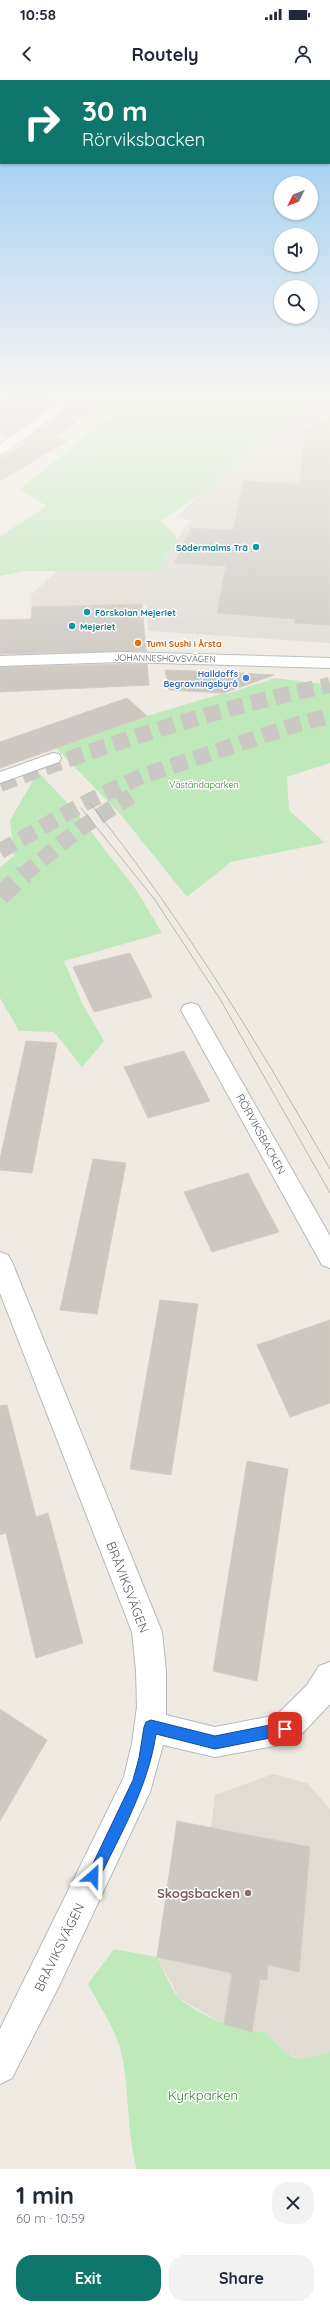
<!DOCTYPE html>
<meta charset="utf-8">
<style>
:root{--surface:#fff;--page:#f2f2f3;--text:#1f2937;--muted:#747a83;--accent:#0f766e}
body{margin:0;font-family:Quicksand,sans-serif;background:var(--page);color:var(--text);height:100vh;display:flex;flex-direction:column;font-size:15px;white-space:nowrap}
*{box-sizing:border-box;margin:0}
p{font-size:13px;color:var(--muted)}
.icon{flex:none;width:22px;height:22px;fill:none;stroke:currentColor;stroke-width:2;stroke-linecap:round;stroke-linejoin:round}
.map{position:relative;height:2089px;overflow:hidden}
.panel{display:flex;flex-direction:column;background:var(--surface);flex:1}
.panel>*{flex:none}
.banner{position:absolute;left:0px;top:0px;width:330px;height:84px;box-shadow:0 1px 3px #0004;background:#0f766e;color:#fff;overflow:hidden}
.needle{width:26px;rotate:227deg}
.fabs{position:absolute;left:274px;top:96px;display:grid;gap:8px}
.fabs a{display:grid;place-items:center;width:44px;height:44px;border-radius:50%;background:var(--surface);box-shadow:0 1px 3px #0004;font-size:20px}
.pin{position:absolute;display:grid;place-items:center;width:34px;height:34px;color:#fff;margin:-17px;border-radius:8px;box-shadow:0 2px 6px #0006}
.me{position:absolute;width:44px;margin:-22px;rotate:25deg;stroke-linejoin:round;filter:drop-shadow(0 0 3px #0008)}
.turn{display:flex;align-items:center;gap:14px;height:84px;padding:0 16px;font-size:18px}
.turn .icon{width:52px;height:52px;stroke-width:2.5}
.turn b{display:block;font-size:28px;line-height:34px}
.round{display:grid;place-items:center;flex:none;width:42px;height:42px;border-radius:16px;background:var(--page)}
.headline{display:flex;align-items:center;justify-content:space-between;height:68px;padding:0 16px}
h1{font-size:24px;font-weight:800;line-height:30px}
.cta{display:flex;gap:8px;margin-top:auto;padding:8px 16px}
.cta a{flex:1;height:46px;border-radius:16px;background:var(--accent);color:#fff;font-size:16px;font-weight:800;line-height:46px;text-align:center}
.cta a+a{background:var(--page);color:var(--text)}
.status{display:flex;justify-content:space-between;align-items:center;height:28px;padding:0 20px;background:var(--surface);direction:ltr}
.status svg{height:11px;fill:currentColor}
header{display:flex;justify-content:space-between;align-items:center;height:52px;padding:0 16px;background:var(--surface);font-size:18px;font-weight:800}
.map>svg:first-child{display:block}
.industrial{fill:#dfdcd6}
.education{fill:#e1dcd2}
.green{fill:#c0e9bb}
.building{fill:#ccc7c1;stroke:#d4ccbf}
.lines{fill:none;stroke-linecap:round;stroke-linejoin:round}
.motorway-tunnel-far1{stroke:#cac8c2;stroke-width:16;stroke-dasharray:16 8;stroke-linecap:butt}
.motorway-tunnel{stroke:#cac8c2;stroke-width:20;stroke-dasharray:20 10;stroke-linecap:butt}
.minor-casing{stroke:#b5b9be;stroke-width:2}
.secondary-casing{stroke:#b5bac0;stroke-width:2}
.minor{fill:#fff;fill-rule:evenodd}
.secondary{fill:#fff;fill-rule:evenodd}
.tram{stroke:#b4b5b5;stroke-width:1}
.route{fill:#1a73e8;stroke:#114b97}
.culture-dot{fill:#0f9aa8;stroke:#fff;stroke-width:1.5}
.food-dot{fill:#e8710a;stroke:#fff;stroke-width:1.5}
.shop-dot{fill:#3f7fe0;stroke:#fff;stroke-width:1.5}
.education-dot{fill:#8d6e63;stroke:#fff;stroke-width:1.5}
.labels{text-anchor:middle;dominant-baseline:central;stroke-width:3;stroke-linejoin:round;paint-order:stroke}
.far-culture-label{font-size:9px;font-weight:bold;fill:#0d838f;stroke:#fff;text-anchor:start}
.far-food-label{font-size:9px;font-weight:bold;fill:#c56008;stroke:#fff;text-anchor:start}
.far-street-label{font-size:9px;fill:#5a6064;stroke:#fff}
.far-shop-label{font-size:9px;font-weight:bold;fill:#366cbe;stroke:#fff;text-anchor:end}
.far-park-label{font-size:9px;fill:#30832b;stroke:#fff}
.street-label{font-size:11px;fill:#5a6064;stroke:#fff}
.near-street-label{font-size:13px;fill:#5a6064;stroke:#fff}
.near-education-label{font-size:13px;font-weight:bold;fill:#785e54;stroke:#fff;text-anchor:end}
.near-park-label{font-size:13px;fill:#30832b;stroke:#fff}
</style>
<div class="status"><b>10:58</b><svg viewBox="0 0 49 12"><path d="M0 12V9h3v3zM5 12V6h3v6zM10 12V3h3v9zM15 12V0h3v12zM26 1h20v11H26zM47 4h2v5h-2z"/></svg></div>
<header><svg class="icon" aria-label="back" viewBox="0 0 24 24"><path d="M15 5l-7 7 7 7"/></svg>Routely<svg class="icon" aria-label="person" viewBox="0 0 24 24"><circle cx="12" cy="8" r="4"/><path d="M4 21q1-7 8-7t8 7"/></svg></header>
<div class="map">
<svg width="330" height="2089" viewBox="0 0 330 2089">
<rect width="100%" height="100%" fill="#efebe2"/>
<path class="industrial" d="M330,319V563L148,551L147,525L151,519L157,491L174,467L183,449L193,441L176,437L263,357L298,334Z"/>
<g class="education">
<path d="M57,491H157L151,520L147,525L32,527L31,515Z"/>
<path d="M273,1694L307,1703L330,1729V1972L307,1980L287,1974L266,1952H252L224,1944L180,1919L157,1877L177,1741L211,1748L215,1715Z"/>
</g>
<g class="green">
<path d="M94,313H330V319L298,334L258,360L203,413L160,441L171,450L178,460L157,491H24L0,496V456L47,426L20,409L113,334L79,326Z"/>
<path d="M275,598L330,605V683L287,697L289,730L325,763L231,782L187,817L121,735L56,668L147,636L224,613L227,614Z"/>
<path d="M38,692L75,731L137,811L162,853L64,881L82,923L104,961L82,987L54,952L19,951L0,918V787L14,776L10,740Z"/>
<path d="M114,1869L157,1877C163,1888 172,1912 181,1920C202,1937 240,1952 266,1952C291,1979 293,1984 330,1972V2089H137C126,2052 130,2014 122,1976C117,1951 100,1927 88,1904Z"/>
</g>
<g class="building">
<path d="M14,313H56L44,322L55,324L7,357L0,355V323Z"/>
<path d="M70,327L90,331L57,358L67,361L0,401V378L26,363L22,362Z"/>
<path d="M330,336V545L295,543V539L217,533L226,486L174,483L191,448L233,450L243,401L300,404L305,350Z"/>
<path d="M142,524L146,571L0,574V540L31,539L32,527Z"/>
<path d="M122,584H147L149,605L0,612V587Z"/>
<path d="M165,590L220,592L274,595L224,613L169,610Z"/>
<path d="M127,618L147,636L0,688V662Z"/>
<path d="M130,873L152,917L94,932L73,887Z"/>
<path d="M26,961L57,963L32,1093L0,1090V1079Z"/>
<path d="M184,971L210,1021L148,1038L124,987Z"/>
<path d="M93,1079L126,1083L97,1234L60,1230Z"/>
<path d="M248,1093L279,1152L212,1172L184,1112Z"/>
<path d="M160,1220L198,1224L171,1395L130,1389Z"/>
<path d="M330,1240V1323L290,1337L257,1265Z"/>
<path d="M7,1325L36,1437L48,1433L83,1563L36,1578L6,1453L0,1455V1326Z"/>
<path d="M247,1381L288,1389L257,1601L213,1591Z"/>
<path d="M0,1629L47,1660L0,1741Z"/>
<path d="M177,1741L310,1767L299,1892L268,1885L267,1900L260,1899L252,1952L224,1944L232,1893L157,1877Z"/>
</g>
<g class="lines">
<g class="motorway-tunnel-far1">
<path d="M0,704C108,664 217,628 330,605"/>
<path d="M0,771L85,723L142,696L298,644L330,636"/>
<path d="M23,795L79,749L131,716"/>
</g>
<path class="motorway-tunnel" d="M0,816L24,794"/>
<g class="minor-casing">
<g id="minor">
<path d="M72,313H86L4,373L0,374V364Z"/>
<path d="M53,673L59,674L61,678L59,682L0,703V692Z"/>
<path d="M191,923L198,925L330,1156V1188L322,1185L181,930L184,925Z"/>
<path d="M0,1172L8,1175L12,1182L162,1552L166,1591V1635L215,1647L277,1635L307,1605L319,1586L330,1582V1624L296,1660L285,1664L215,1677L163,1665L150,1712L58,1908L12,1998L0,2004V1949L124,1697L132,1663L137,1627L136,1591L132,1552L0,1213Z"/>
</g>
</g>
<g class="secondary-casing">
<path id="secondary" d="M122,572L330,578V588L122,582L0,586V576Z"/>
</g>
<use href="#minor" class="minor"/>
<use href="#secondary" class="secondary"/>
<g class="tram">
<path d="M90,723C182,838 257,962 330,1089"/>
<path d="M81,728L155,820L220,919L330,1113"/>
</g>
</g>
<linearGradient id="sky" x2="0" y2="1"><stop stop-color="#8cc6f1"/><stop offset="0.52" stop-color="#f8f6f2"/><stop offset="1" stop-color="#f8f6f2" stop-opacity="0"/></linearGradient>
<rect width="330" height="606" fill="url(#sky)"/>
<path class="route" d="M151,1640L215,1656L285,1642L290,1644L291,1649L290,1653L285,1655L215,1669L156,1654C148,1707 121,1753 98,1801L93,1803L89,1801L87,1796L133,1700L139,1678L144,1647L146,1642Z"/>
<g class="culture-dot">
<circle cx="256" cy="467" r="4"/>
<circle cx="87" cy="532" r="4"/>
<circle cx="72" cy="546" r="4"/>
</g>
<circle class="food-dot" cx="138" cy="563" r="4"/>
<circle class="shop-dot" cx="246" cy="598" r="4"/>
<circle class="education-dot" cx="248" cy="1813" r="4"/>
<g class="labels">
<g class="far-culture-label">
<text x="248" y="467" text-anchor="end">Södermalms Trä</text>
<text x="95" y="532">Förskolan Mejeriet</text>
<text x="80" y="546">Mejeriet</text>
</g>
<g class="far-food-label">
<text x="146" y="563">Tumi Sushi i Årsta</text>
</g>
<g class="far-street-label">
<text transform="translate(165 578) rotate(1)">JOHANNESHOVSVÄGEN</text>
</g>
<g class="far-shop-label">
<text x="238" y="593">Halldoffs<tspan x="238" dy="10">Begravningsbyrå</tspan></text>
</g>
<g class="far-park-label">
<text x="204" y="704">Väständaparken</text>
</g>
<g class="street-label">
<text transform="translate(261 1054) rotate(61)">RÖRVIKSBACKEN</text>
</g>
<g class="near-street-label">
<text transform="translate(128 1507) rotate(69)">BRÅVIKSVÄGEN</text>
<text transform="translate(59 1867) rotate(-64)">BRÅVIKSVÄGEN</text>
</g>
<g class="near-education-label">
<text x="240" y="1813">Skogsbacken</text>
</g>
<g class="near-park-label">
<text x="203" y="2015">Kyrkparken</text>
</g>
</g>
</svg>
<div class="fabs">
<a><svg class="needle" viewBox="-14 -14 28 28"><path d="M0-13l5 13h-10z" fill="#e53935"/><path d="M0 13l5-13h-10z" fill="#747a83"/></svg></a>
<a><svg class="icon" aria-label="sound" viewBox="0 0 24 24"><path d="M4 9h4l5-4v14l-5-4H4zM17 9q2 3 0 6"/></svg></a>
<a><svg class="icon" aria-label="search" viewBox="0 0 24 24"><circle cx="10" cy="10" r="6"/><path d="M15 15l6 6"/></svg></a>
</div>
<div class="pin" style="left:285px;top:1649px;background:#d93025"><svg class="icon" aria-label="arrive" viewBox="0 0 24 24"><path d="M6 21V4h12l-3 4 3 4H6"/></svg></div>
<svg class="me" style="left:93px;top:1796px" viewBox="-20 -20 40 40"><path d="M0-17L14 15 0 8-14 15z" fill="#1a73e8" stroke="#fff" stroke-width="4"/></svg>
<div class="banner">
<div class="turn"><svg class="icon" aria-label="right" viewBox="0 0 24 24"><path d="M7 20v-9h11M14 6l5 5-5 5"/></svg><div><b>30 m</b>Rörviksbacken</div></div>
</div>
</div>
<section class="panel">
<div class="headline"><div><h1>1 min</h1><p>60 m · 10:59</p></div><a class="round"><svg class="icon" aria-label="close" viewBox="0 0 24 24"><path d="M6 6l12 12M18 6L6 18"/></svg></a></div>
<div class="cta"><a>Exit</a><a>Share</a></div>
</section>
